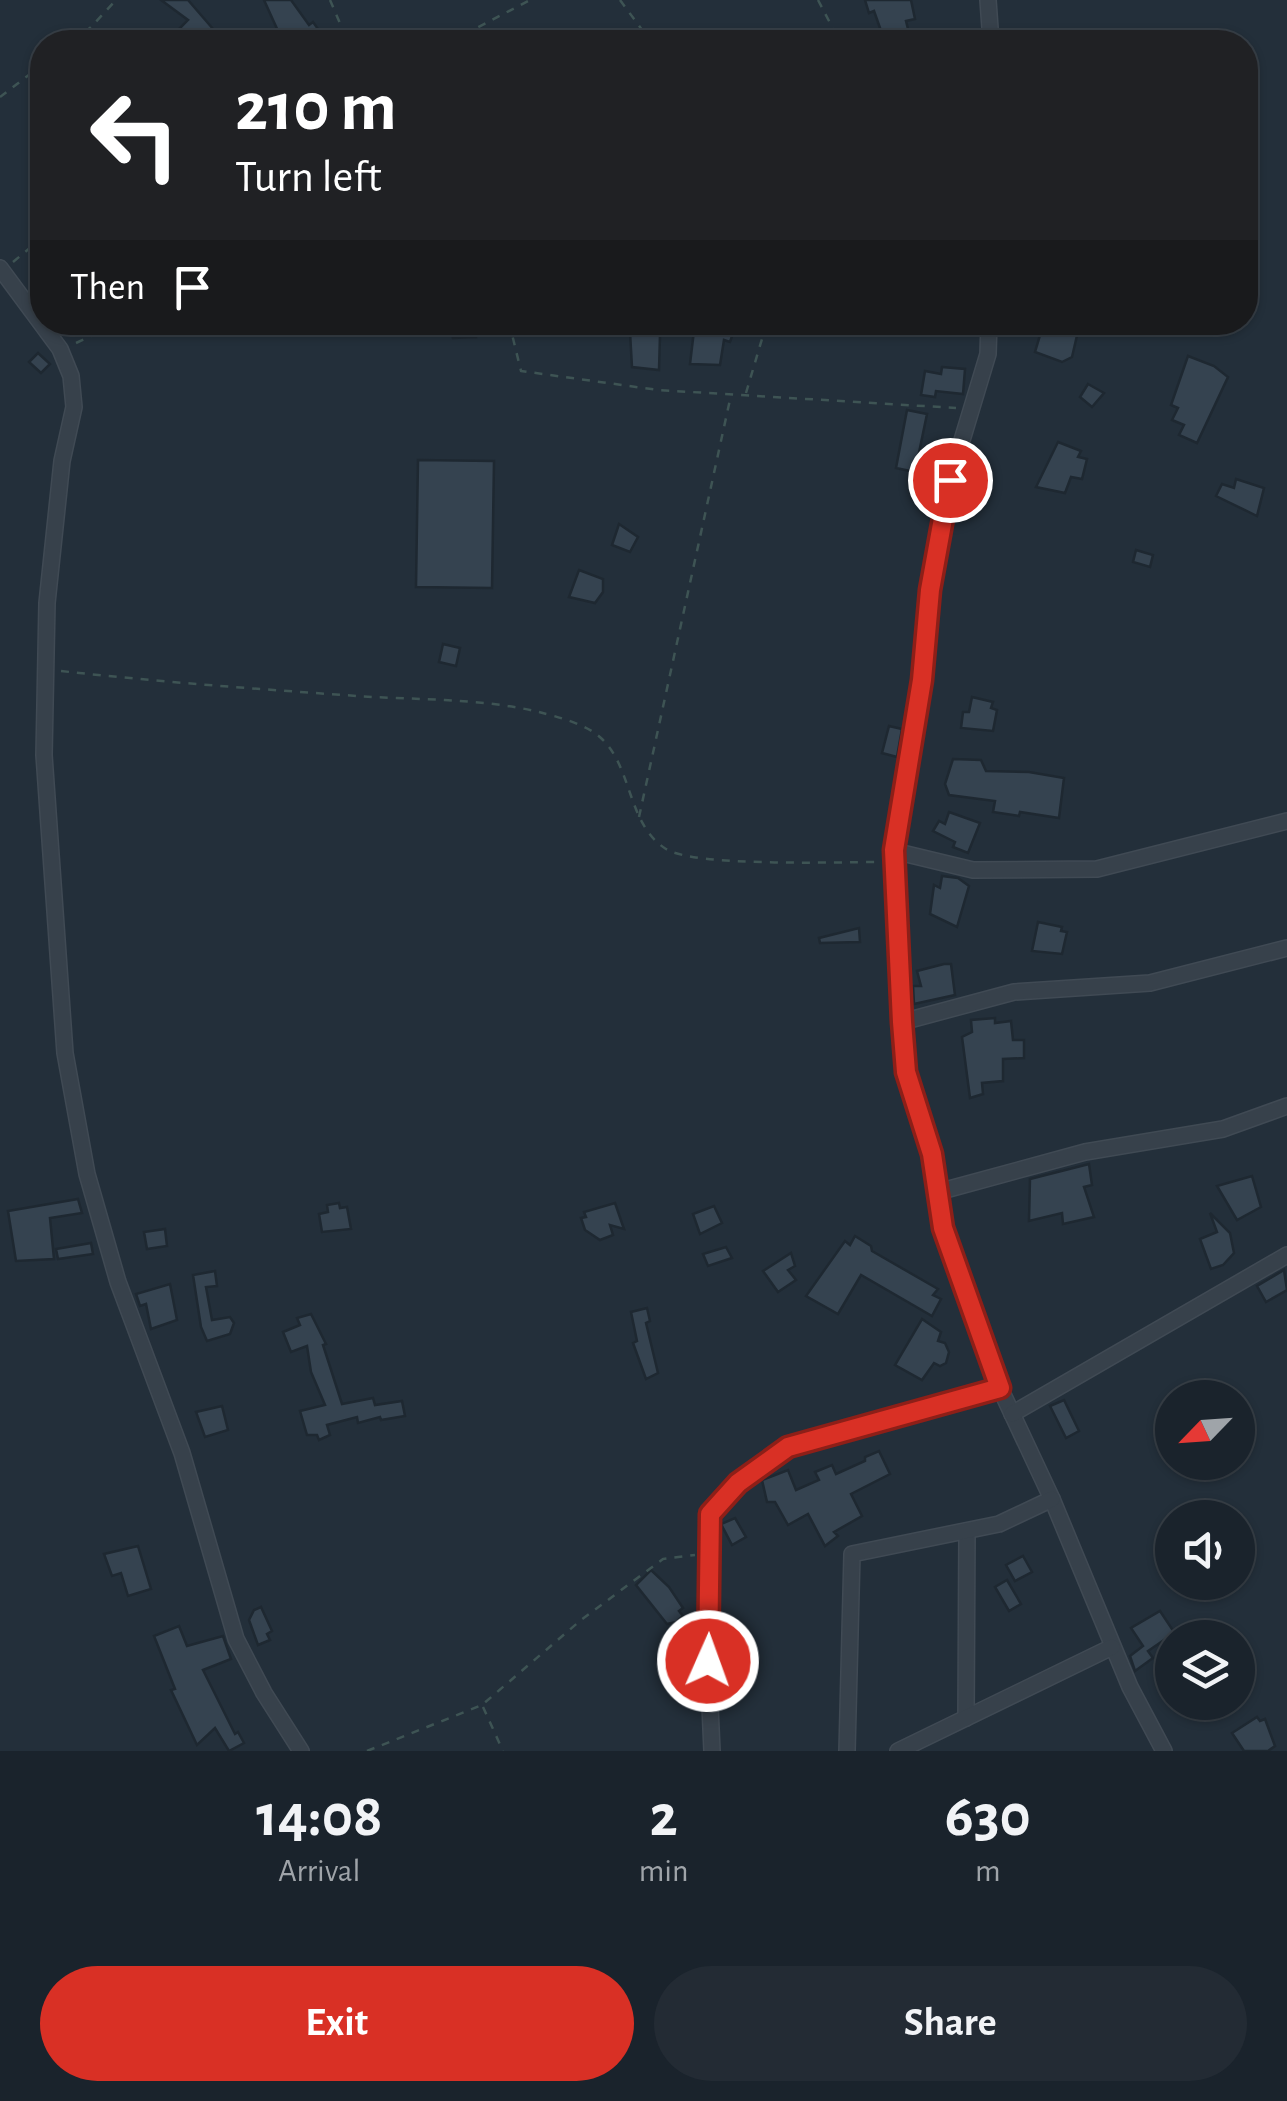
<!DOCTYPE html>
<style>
:root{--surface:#1a232c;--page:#232b34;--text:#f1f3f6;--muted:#9fa4a9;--line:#384048;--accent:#d93025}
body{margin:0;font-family:"Alegreya Sans",sans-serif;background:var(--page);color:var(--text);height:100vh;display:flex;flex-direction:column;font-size:38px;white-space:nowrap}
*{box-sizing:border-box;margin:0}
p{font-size:32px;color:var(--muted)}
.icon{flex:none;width:55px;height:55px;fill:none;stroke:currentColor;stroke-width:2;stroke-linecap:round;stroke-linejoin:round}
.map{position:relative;height:1751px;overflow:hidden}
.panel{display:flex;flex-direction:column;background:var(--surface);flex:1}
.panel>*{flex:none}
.hud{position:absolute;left:30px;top:30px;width:1228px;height:305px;border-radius:40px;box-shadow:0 2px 8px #0004,0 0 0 2px var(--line);background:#202124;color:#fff;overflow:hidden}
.needle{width:65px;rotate:245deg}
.tools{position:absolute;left:1155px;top:1380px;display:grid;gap:20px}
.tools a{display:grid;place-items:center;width:100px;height:100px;border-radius:50%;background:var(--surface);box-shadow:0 2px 8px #0004,0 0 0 2px var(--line);font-size:50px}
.pin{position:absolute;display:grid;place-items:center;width:85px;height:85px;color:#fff;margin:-42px;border:5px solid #fff;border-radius:50%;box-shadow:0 2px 10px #0007}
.me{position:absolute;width:110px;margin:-55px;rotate:2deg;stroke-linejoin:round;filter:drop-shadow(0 0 8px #0008)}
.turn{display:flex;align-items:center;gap:35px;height:210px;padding:0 40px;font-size:45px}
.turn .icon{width:130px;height:130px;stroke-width:2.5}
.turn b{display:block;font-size:70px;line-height:85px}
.then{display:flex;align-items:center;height:95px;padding:0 40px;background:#0003;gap:20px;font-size:38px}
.eta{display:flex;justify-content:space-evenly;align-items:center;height:170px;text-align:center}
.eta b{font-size:60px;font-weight:700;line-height:70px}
.button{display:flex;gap:20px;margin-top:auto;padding:20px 40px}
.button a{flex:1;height:115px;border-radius:60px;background:var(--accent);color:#fff;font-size:40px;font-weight:700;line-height:115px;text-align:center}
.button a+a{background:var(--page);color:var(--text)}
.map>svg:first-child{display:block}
.building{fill:#354350;stroke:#1e2831;stroke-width:2.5}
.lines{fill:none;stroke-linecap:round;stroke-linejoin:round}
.minor-casing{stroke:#404a54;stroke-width:18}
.path{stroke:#3e5454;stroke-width:2.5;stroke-dasharray:8 8;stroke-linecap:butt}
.minor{stroke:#37414b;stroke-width:15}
.route-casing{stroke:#8d1f18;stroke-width:25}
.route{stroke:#d93025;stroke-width:18}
</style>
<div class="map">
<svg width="1287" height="1751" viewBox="0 0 1287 1751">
<rect width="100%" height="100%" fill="#232f3a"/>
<g class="building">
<path d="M161,0H188L220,37L214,42H186L178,30L188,20Z"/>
<path d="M264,0H291L309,25L313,22L323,36L313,42H283Z"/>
<path d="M865,0H911L915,19L906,21L909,33L901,34L900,42H885L874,11L869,13Z"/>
<path d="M449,322H476V337L453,338Z"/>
<path d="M695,322H737L730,342L724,340L720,365L690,364Z"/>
<path d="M1044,322H1063L1079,327L1072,357L1062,362L1035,352Z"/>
<path d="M630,332L660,335L659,370L632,367Z"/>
<path d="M38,353L50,364L41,373L29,362Z"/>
<path d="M1188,356L1214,366L1228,377L1197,443L1179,435L1184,425L1172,420L1178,408L1171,405Z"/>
<path d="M942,367L965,369L963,394L936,391L935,397L921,395L925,371L941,374Z"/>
<path d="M1088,384L1104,393L1092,407L1080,397Z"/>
<path d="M907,410L927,414L915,472L896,468Z"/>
<path d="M1058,442L1081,451L1078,457L1087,459L1082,479L1071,477L1065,493L1036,487Z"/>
<path d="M418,460L494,461L492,588L416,587Z"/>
<path d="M1236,479L1264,488L1257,516L1216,496L1222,484L1234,488Z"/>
<path d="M619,524L638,537L630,552L612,545Z"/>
<path d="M1136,550L1153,555L1150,567L1133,562Z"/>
<path d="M579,570L603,579V592L595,603L569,597Z"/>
<path d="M443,644L460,648L456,666L439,662Z"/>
<path d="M972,697L993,702L991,708L997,710L993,731L961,728L963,712H969Z"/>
<path d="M889,726L902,729L897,757L882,753Z"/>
<path d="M953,759L981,760L986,771L1029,772L1064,778L1059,818L1020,812L1019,816L993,812L995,801L949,795L945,784Z"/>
<path d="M949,812L980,823L968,853L953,847L955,842L933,831L939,821L945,824Z"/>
<path d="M942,876L958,878L969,886L957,927L930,914L934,885L940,888Z"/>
<path d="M1038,922L1062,927L1061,931L1067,932L1062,954L1032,951Z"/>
<path d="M859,928L860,942L820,943L819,938Z"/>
<path d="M944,964H951L955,995L914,1004L913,986H921L917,971Z"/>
<path d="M995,1018V1023L1011,1021L1013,1040H1024V1058L1003,1059V1081L982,1083L983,1094L970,1098L962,1037L972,1032L971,1020Z"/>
<path d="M1089,1164L1092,1185L1084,1187L1094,1217L1063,1224L1062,1213L1029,1221L1030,1179Z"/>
<path d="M1252,1176L1261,1207L1237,1220L1217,1186Z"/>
<path d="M78,1199L82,1213L50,1218L54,1259L16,1261L8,1211Z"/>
<path d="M339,1203L340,1208L347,1207L351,1229L322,1232L319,1214L328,1212L327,1205Z"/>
<path d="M615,1203L624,1229L610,1225L613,1235L600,1240L585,1230L581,1218L586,1217L584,1212Z"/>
<path d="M714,1206L722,1223L700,1234L693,1214Z"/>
<path d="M1210,1213L1230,1233L1234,1253L1223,1265L1211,1269L1200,1239L1217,1232Z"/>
<path d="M165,1229L167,1246L147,1249L144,1232Z"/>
<path d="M855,1236L871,1246L872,1251L938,1289L933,1295L941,1299L932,1316L861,1275L838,1314L806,1296L845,1241L850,1245Z"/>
<path d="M91,1243L93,1254L58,1259L56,1249Z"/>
<path d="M726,1247L732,1258L708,1266L703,1254Z"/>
<path d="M791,1253L795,1266L788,1270L796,1280L778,1292L763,1271Z"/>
<path d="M1284,1270L1287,1290L1266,1302L1257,1286Z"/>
<path d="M215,1271L217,1286L206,1287L212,1320L230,1317L234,1323L230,1334L207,1341L201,1327L193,1275Z"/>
<path d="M170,1284L177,1320L151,1329L146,1304L140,1306L136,1294Z"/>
<path d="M647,1308L650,1321L646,1323L658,1373L646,1379L633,1343L637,1341L631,1312Z"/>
<path d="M311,1314L326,1344L323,1345L342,1404L373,1398L375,1405L402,1401L405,1416L381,1420L380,1417L358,1423L357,1417L327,1425L330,1435L319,1440L317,1435H307L300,1411L325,1405L311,1372L307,1346L291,1352L283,1332L300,1325L297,1318Z"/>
<path d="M922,1319L941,1332L938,1341L945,1343L949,1352L946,1363L940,1366L934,1363L922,1380L895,1365Z"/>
<path d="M1064,1400L1079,1431L1066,1438L1050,1406Z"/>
<path d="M222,1406L228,1430L205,1437L196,1412Z"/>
<path d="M879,1451L890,1474L851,1494L862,1516L834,1532L838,1536L825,1546L808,1514L788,1525L775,1502H767L762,1480L788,1470L796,1490L819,1480L815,1472L832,1465L836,1474L865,1461V1457Z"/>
<path d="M735,1518L746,1537L732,1545L721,1524Z"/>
<path d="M138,1546L151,1589L128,1596L121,1573L112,1576L104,1554Z"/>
<path d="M1023,1556L1032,1572L1015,1581L1006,1565Z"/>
<path d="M651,1570L669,1587L683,1608L679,1611L683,1616L676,1622L667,1624L636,1585Z"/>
<path d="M1007,1580L1021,1604L1009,1611L995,1587Z"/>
<path d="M261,1607L272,1631L267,1634L270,1640L258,1645L249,1620L254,1610Z"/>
<path d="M1160,1611L1178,1638H1167L1148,1651L1153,1658L1135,1671L1130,1656L1143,1646L1131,1628Z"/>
<path d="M179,1626L187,1646L223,1636L231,1659L203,1670L235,1734L238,1732L244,1743L229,1751L215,1728L197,1745L171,1690L175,1689L154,1636Z"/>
<path d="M681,1643L684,1650L691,1647L696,1659L691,1662L695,1669L673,1680L660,1653Z"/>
<path d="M1257,1717L1260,1721L1265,1719L1275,1746L1268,1751H1244L1232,1733Z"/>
</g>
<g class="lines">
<g class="minor-casing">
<g id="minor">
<path d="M988,0L991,42"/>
<path d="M0,268L60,349L71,376L74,407L62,461L47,603L44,755L65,1053L87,1174L118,1282L182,1453L236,1639L264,1693L301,1751"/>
<path d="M989,322L988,354L950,480L930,590L921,680L894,851L906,1072L932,1154L943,1228L1000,1388L1052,1499L1130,1687L1164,1751"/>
<path d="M894,851L973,870L1097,869L1287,821"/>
<path d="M902,1022L1014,992L1150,983L1287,948"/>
<path d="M938,1192L1085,1152L1223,1129L1287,1106"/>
<path d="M1012,1414L1287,1255"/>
<path d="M966,1718L967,1531"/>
<path d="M712,1751L708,1661L710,1514L738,1483L788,1447L1000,1388"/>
<path d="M847,1751L852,1554L999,1524L1052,1499"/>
<path d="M898,1751L1112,1647"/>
</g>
</g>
<g class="path">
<path d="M330,0L348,42"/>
<path d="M620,0L651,42"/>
<path d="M818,0L840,42"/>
<path d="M72,42L91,27L116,0"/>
<path d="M450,42L530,0"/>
<path d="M0,97L42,65"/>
<path d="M13,262L42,238"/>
<path d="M509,322L521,371L658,390L956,408"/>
<path d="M76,343L121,322"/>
<path d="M746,393L767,322"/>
<path d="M61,671C159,682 258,689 357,696C416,700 481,698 539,712C558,717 587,724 602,739C633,769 627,824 666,849C694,867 838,862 878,862"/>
<path d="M639,817L731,395"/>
<path d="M483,1707L503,1751"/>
<path d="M367,1751L482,1705L581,1620L663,1559L695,1555"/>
</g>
<use href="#minor" class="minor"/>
</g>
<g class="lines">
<g class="route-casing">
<path id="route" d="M708,1661L710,1514L738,1483L788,1447L1000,1388L943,1228L932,1154L906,1072L902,1022L894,850L922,680L930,590L950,480"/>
</g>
<use href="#route" class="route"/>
</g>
</svg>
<div class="tools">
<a><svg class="needle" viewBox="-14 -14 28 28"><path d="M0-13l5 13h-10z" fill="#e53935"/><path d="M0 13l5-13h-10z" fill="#9fa4a9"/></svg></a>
<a><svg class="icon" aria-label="sound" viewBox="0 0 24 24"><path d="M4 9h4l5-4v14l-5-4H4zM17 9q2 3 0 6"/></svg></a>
<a><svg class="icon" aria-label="layers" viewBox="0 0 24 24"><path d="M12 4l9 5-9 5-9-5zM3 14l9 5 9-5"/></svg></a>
</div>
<div class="pin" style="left:950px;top:480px;background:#d93025"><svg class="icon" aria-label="arrive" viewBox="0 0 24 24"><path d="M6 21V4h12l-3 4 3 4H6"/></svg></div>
<svg class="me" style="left:708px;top:1661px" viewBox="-20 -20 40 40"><circle r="17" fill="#d93025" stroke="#fff" stroke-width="3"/><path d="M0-11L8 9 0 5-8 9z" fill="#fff"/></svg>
<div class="hud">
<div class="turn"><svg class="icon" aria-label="left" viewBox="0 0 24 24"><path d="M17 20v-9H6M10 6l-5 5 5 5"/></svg><div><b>210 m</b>Turn left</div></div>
<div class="then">Then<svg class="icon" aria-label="arrive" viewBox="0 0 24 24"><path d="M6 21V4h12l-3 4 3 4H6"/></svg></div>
</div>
</div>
<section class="panel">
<div class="eta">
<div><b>14:08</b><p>Arrival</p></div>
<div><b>2</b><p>min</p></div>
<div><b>630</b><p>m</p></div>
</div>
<div class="button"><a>Exit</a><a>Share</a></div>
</section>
